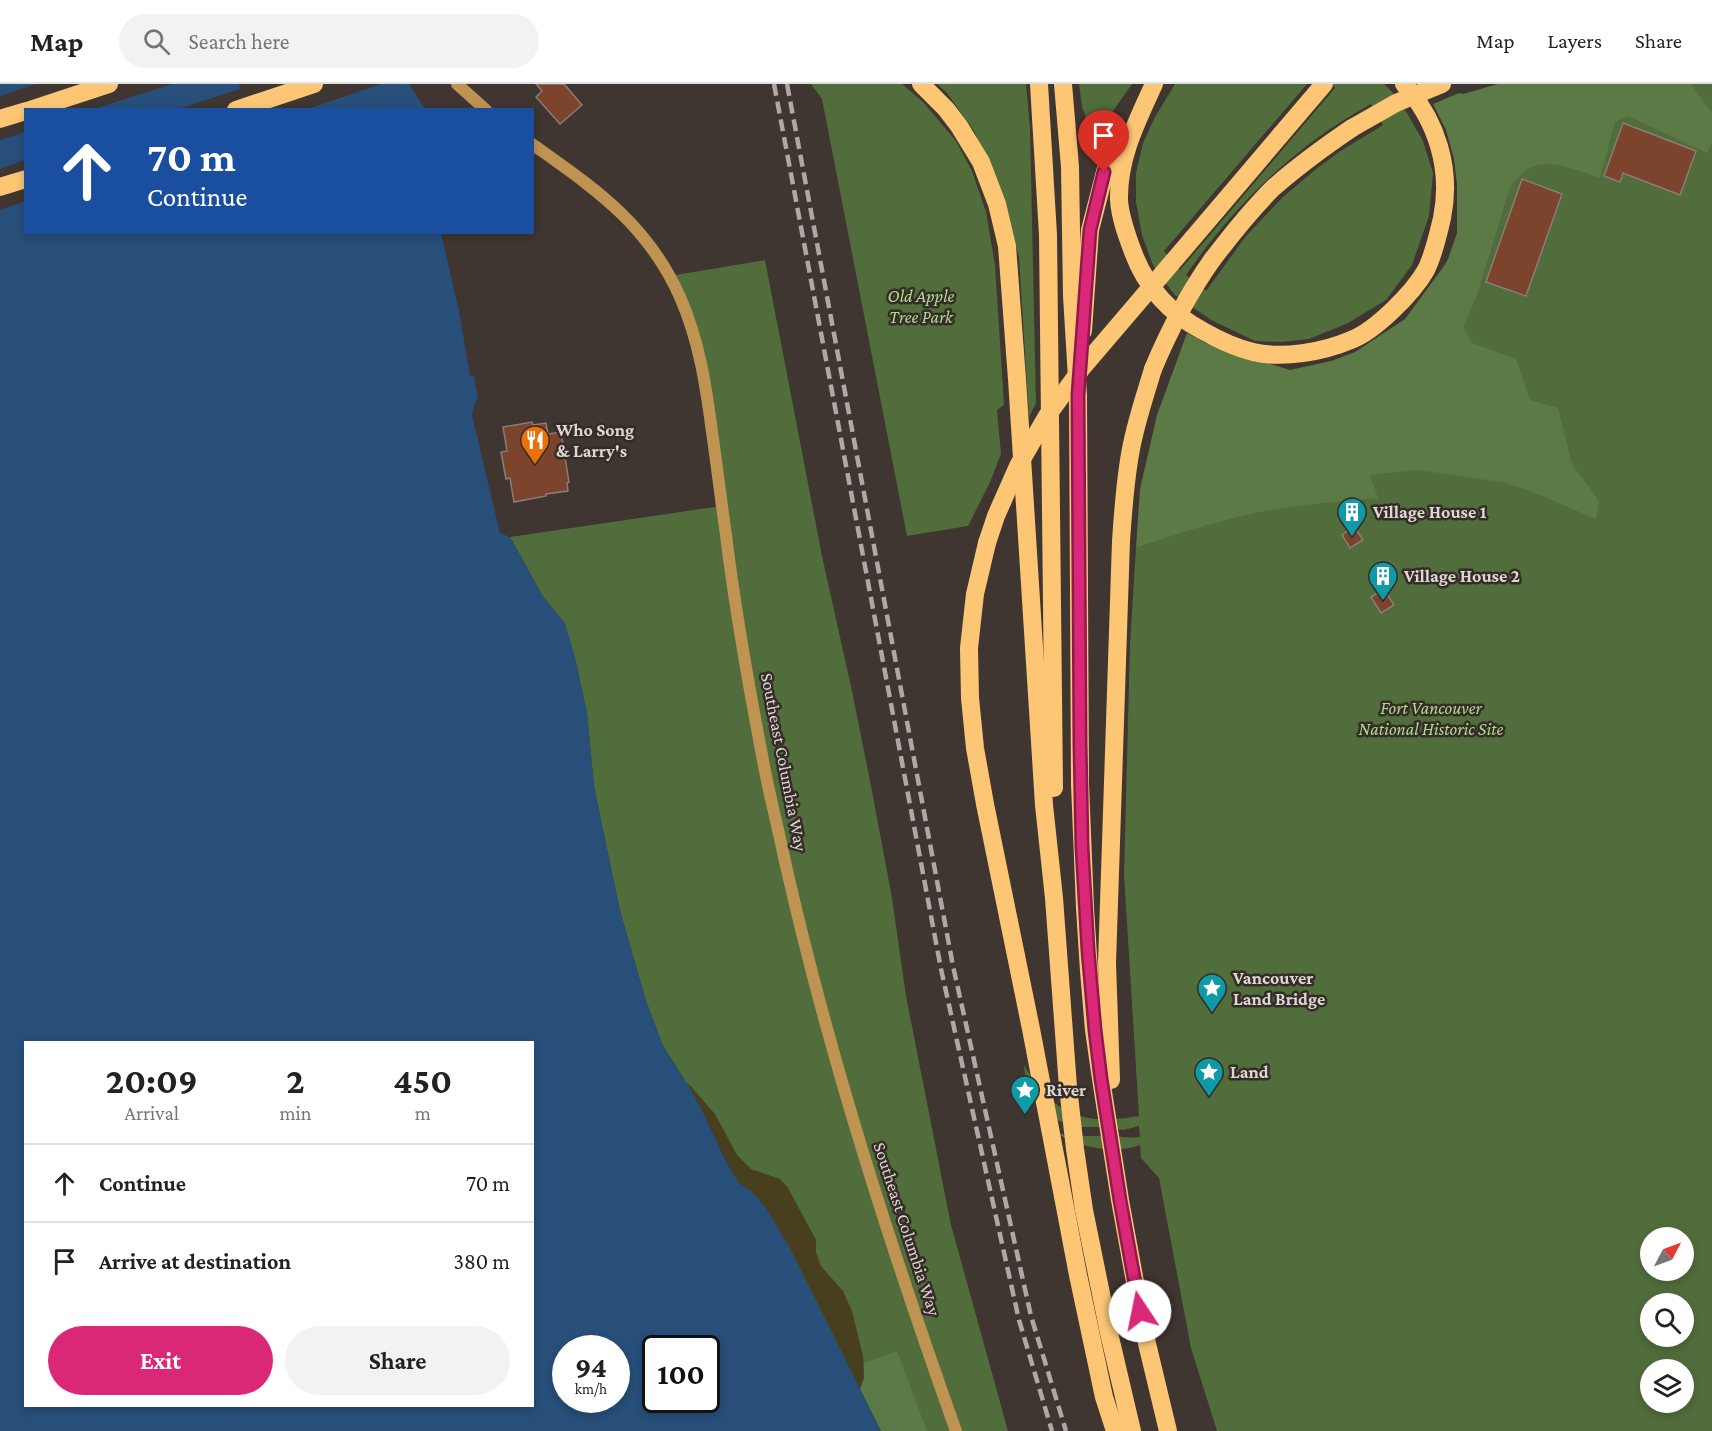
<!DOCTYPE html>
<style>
:root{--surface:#fff;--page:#f2f2f2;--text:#222;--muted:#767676;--line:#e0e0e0;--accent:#db2777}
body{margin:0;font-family:"Crimson Pro",serif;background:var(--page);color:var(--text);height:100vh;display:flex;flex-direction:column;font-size:22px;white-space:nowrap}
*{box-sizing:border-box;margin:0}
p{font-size:20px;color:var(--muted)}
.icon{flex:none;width:33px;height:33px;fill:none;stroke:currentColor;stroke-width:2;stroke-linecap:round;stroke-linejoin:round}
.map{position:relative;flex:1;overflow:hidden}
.side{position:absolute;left:24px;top:957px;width:510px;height:366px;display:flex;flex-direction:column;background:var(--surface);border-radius:0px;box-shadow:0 3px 9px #0003}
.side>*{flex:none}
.top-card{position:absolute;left:24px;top:24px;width:510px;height:126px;border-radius:0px;box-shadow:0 3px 9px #0003;background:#1a4fa0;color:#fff;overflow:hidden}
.needle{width:39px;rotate:49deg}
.fabs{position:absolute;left:1640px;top:1143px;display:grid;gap:12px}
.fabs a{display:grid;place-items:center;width:54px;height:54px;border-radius:50%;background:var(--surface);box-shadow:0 3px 9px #0003;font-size:30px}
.speed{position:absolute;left:552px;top:1251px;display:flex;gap:12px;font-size:30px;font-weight:700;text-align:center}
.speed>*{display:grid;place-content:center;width:78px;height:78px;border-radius:50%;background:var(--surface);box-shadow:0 3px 9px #0003;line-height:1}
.speed small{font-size:15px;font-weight:400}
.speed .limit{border:3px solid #111;border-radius:9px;background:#fff;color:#111}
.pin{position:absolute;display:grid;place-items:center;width:51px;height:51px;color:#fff;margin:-62px -26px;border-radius:50% 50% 50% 0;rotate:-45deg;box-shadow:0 0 6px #0007}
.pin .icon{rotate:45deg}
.me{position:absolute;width:66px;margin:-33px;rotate:349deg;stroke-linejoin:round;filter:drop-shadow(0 0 4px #0008)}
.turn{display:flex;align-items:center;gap:21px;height:126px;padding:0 24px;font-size:27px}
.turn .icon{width:78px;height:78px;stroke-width:2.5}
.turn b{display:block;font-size:42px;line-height:51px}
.eta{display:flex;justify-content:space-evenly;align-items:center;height:102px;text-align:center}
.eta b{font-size:36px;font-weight:700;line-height:42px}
.primary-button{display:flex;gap:12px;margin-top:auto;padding:12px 24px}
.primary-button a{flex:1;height:69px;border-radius:36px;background:var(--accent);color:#fff;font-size:24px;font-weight:700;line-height:69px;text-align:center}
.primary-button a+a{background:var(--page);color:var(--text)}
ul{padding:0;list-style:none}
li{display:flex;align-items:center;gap:18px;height:78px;padding:0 24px;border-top:2px solid var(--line)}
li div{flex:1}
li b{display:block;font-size:22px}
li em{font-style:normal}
header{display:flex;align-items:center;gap:36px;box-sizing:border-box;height:84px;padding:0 30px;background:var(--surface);border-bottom:2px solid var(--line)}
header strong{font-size:28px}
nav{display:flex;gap:33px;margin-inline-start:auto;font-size:21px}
.search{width:420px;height:54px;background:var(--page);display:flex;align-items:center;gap:15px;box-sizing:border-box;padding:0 21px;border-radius:33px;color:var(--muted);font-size:22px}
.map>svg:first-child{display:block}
.green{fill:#516d3c;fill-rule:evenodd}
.forest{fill:#5c7a45}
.sand{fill:#483f1f}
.water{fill:#274f7a;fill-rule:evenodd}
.pier{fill:#3f3531}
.building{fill:#7c442c;stroke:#897d78;stroke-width:1.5}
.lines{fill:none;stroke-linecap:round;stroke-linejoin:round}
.secondary{stroke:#bf9352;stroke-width:12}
.highway{stroke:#fcc675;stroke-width:18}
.rail{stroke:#b0a8a6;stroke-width:4.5;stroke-dasharray:12 6;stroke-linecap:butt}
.highway-bridge{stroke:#fcc675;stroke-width:18}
.route-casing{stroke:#8e194d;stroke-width:15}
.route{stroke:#db2777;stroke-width:10}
.labels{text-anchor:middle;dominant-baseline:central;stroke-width:5;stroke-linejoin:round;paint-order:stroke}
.park-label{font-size:18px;font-style:italic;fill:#aedc8d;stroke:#352b27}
.poi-label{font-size:18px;font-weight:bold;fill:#ddd6d4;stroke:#352b27;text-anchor:start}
.street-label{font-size:18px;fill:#ddd6d4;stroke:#352b27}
</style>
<header>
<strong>Map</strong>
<div class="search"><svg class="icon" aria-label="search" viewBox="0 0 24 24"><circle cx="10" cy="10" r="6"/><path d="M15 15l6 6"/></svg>Search here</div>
<nav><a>Map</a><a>Layers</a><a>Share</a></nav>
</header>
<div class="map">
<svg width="1712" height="1347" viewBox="0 0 1712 1347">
<rect width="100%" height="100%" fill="#3f3531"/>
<g class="green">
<path d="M811,0H902L923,18L956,57L972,87L986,128L995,181L1004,321L997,326L1001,370L991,396L968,442L907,452L822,15Z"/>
<path d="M937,0H1026L1030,44L1036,319L1029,333L1019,173L1005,119L974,47L947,9Z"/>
<path d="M1079,0H1132L1094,54L1082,23Z"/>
<path d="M1175,0H1307L1164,167L1180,186L1335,4L1332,0H1384L1392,8L1407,29L1423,57L1433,89L1429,132L1412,181L1386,216L1348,239L1309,255L1282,258L1255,257L1211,236L1175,211L1167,201L1153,181L1142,151L1136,118V89L1143,59L1155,33ZM1371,20L1383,41L1339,68L1315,86L1283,113L1246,152L1206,207L1186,191C1235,120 1296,61 1371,20Z"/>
<path d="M1624,0H1712V1347H1217L1191,1264L1159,1094L1141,1074L1140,1061C1113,1071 1078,1063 1054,1048C1072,1053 1084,1052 1102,1052C1115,1051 1126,1055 1140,1053L1139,1042L1123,1046L1104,1043H1078L1056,1036L1037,1021L1026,1002L1024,981C1053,1031 1083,1042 1139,1032L1124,791L1130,560L1136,464L1158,456L1246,298L1390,273L1479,123ZM1650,1154H1683V1186H1650ZM1650,1220H1683V1252H1650ZM1650,1286H1683V1318H1650Z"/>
<path d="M765,176L822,472L852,607L871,702L892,814L906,912L951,1141L1008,1347H881L850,1284L751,1107L686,998L663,962L646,917L620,827L594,703L587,629L575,574L565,540L542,511L510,453L721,422L707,307L670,192Z"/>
</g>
<g class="forest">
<path d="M1498,0H1691L1712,29V59L1707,69L1628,32L1615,38L1600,94C1562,82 1534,65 1509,106L1477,211L1463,243L1472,259L1516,275L1530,316L1558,324L1572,380L1599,417L1596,435L1528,406L1505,399L1448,390L1417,386L1370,391L1378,414C1347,417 1314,419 1282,424C1234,431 1183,448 1136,464L1140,405L1157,331L1187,249L1205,259L1290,286L1331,277L1355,268L1405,235L1447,178L1457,149V100L1454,75L1446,46L1433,20L1459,9L1463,10Z"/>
<path d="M897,1267L927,1347H881L860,1305L864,1294V1279Z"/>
</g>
<path class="sand" d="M687,998L715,1030L737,1071L751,1085L780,1095L788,1104L816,1156V1168L821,1182L843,1207L852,1227L863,1272L864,1294L860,1305L789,1163L751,1107L738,1098Z"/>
<path class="water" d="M0,0H409L425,25L26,26V148L441,149L459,227L470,292H474L478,315L475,318L472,331L500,449L510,453L542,511L565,540L575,574L587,629L594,703L620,827L646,917L663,962L686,998L701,1024L724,1073L738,1098L751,1107L766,1124L789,1163L881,1347H0ZM26,958H532V1322H26ZM566,1264H616V1316H566ZM656,1264H706V1316H656Z"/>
<g class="pier">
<path d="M36,0H172L94,25L26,26L25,48L0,56V12Z"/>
<path d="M239,0H381L304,26L178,25L240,5Z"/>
<path d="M25,76V117L0,126V85Z"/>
</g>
<g class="building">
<path d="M536,0H564L582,21L560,40L536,13L542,7Z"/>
<path d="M1623,39L1696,67L1680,111L1623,89L1620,98L1604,92Z"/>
<path d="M1522,95L1562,110L1526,212L1486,198Z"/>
<path d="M532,338L533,341L546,339L548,350L561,348L569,398L567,399L568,407L546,410V412L514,418L510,394L506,395L501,368L507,367L503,343Z"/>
<path d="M1354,442L1363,456L1350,464L1342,451Z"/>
<path d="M1384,505L1394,521L1381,529L1371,513Z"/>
</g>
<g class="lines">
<g class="secondary">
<path d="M457,0L486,26"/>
<path d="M532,60C595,105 647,139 680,213C699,256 706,302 712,348C717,382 721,417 726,451C735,525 748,598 762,671C768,706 777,739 784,773C828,969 889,1159 956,1347"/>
</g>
<g class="highway">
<path d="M921,0L946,25L959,42L981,78L997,120L1007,162L1017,295L1044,721L1054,814L1068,1003L1075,1065L1084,1126L1109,1249L1132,1347"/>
<path d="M1039,0L1048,151L1054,704"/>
<path d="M1063,0L1070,83L1072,212L1078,311L1080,700L1085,824L1089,887L1094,946L1101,995L1120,1116L1144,1247L1168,1347"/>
<path d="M1154,0C1137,37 1118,74 1119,116C1120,133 1127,152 1133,168C1146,203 1171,230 1203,247C1219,256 1236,264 1253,268C1283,275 1323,268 1351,256C1375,247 1413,209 1426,186C1434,170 1438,151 1442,134C1452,85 1437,37 1404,0"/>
<path d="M30,26L109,0"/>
<path d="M236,26L314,0"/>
<path d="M0,35L26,27"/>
<path d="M0,103L26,95"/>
<path d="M1193,154L1324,0"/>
<path d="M1212,176C1231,151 1251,126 1273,104C1298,82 1324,63 1352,44"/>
<path d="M1083,247L1090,146L1105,88L1119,54"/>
<path d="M987,459L975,510L969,564L970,614L975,664L985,720L1031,945L1078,1191L1104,1313L1115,1347"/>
<path d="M1111,996L1107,879L1121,457C1123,427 1125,396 1131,365C1136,338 1145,312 1153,285"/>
</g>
<g class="rail">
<path d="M774,0L941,885L1019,1236L1052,1347"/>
<path d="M787,0L953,882L1031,1232L1066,1347"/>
</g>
<g class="highway-bridge">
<path d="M1352,44L1396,19L1442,0"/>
<path d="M1153,285C1169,247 1188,210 1212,176"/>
<path d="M987,459L996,432L1018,382L1047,332L1082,284L1193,154"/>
</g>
</g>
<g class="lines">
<g class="route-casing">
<path id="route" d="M1104,88L1090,146L1078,311L1080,659L1082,763L1088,866L1095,946L1101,995L1120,1116L1140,1227"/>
</g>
<use href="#route" class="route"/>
</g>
<defs>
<g id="restaurant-pin" transform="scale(1.5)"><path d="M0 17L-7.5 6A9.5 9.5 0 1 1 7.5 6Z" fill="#e8710a" stroke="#352b27"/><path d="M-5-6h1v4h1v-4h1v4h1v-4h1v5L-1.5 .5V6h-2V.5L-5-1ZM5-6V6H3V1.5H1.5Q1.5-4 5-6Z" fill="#fff"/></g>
<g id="building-pin" transform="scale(1.5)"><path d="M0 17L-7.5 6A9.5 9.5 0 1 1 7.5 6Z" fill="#0f9aa8" stroke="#352b27"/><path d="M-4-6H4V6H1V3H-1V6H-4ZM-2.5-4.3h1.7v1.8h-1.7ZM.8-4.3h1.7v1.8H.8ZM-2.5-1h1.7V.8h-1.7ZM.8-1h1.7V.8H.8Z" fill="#fff"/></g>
<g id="sight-pin" transform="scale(1.5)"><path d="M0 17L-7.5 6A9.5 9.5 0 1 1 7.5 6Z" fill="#0f9aa8" stroke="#352b27"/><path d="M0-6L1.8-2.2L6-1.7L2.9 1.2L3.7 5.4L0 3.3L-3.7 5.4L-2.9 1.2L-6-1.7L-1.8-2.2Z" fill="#fff"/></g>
</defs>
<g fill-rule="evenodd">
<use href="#restaurant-pin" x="535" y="356"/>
<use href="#building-pin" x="1352" y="428"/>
<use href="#building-pin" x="1383" y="492"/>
<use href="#sight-pin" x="1212" y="904"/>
<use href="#sight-pin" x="1209" y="988"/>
<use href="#sight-pin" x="1025" y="1006"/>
</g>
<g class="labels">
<g class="park-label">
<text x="921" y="212">Old Apple<tspan x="921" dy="21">Tree Park</tspan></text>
<text x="1431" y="624">Fort Vancouver<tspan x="1431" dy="21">National Historic Site</tspan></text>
</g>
<g class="poi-label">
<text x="556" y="346">Who Song<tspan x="556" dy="21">&amp; Larry's</tspan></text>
<text x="1373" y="428">Village House 1</text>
<text x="1404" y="492">Village House 2</text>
<text x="1233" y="894">Vancouver<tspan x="1233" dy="21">Land Bridge</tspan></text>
<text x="1230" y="988">Land</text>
<text x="1046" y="1006">River</text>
</g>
<g class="street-label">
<text transform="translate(784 678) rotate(79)">Southeast Columbia Way</text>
<text transform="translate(907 1145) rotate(72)">Southeast Columbia Way</text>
</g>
</g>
</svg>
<div class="fabs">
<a><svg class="needle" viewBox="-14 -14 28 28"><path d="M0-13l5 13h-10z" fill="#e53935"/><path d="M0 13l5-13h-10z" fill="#767676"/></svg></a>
<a><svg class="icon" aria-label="search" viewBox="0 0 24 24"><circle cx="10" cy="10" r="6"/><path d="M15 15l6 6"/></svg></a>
<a><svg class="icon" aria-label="layers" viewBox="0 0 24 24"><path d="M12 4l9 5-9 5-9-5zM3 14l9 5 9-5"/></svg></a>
</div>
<div class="speed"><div>94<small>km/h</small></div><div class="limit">100</div></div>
<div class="pin" style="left:1104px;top:88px;background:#d93025"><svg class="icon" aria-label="arrive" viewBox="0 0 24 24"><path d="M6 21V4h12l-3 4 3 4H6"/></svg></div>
<svg class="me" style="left:1140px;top:1227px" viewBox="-20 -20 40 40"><circle r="19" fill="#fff"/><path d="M0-13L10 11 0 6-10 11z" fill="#db2777"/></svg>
<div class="top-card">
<div class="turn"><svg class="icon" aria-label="ahead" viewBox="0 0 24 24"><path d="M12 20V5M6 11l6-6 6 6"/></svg><div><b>70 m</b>Continue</div></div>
</div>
<section class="side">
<div class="eta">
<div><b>20:09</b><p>Arrival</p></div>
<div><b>2</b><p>min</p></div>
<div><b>450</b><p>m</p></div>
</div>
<ul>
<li><svg class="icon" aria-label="ahead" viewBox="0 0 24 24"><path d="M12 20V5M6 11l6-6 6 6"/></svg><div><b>Continue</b></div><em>70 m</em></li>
<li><svg class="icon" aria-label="arrive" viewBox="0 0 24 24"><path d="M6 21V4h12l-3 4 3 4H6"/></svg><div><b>Arrive at destination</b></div><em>380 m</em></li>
</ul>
<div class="primary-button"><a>Exit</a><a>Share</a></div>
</section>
</div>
